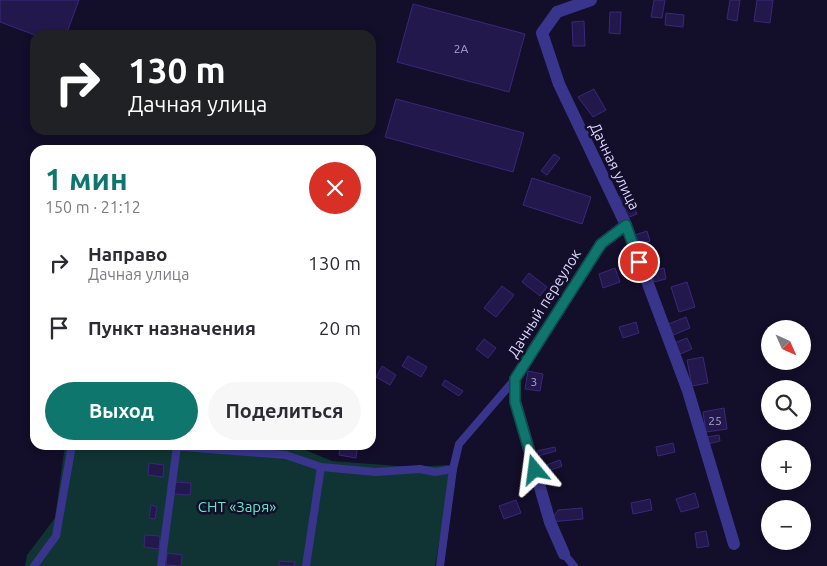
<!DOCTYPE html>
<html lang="ru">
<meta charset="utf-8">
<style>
:root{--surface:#fff;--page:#f7f7f7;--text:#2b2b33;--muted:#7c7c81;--accent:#0f766e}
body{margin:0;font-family:Ubuntu,sans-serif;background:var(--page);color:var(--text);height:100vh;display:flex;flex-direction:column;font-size:19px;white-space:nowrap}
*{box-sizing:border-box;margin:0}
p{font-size:16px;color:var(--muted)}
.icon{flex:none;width:28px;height:28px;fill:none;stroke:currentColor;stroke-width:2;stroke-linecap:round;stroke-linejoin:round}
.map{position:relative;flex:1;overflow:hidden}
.sheet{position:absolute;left:30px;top:145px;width:346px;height:305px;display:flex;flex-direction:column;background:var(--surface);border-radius:15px;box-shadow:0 2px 8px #0003}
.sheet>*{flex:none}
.guide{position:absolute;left:30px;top:30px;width:346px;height:105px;border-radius:15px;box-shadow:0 2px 8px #0003;background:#202124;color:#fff;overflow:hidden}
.needle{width:32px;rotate:135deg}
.buttons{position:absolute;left:761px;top:320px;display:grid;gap:10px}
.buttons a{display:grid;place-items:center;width:50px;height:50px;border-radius:50%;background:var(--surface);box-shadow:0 2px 8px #0003;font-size:25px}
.pin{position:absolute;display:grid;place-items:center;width:42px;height:42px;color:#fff;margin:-21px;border:2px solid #fff;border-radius:50%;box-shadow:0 1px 5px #0007}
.me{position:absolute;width:55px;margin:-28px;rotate:344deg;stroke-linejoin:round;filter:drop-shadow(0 0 4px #0008)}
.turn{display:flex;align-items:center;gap:18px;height:105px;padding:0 15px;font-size:22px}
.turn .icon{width:65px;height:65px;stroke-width:2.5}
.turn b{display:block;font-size:35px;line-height:42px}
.round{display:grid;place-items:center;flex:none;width:52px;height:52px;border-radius:26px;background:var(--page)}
.overview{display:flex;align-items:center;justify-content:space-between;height:85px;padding:0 15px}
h1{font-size:30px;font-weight:700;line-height:38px;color:var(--accent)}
.cta{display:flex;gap:10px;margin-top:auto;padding:10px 15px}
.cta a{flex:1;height:58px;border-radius:30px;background:var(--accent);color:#fff;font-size:20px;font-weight:700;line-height:58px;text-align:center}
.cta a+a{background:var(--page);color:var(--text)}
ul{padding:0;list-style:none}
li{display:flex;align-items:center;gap:15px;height:65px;padding:0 15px}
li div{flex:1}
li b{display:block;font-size:19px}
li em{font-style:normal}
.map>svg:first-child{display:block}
.green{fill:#103433}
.building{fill:#23184c;stroke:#3a287a}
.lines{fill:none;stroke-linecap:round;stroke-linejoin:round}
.service{stroke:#39358d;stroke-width:8}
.minor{stroke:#39358d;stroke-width:12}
.route-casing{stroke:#0a4d48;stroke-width:12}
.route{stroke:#0f766e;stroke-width:9}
.labels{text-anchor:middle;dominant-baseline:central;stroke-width:5;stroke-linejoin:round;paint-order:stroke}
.number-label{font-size:12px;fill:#aea6d2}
.street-label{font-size:15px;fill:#dcd6ff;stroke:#130e29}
.park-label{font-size:15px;fill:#57ebc8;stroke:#130e29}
</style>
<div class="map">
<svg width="827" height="566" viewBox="0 0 827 566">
<rect width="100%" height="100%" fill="#130e29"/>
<path class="green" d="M65,445H293L332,461L412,467L449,465L447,498L435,566H25L27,555L55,518Z"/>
<g class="building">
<path d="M0,0H79L66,35H35L0,22Z"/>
<path d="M654,0H665L662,18L651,17Z"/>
<path d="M730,0H740L737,21L727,19Z"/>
<path d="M757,0H773L770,23L754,21Z"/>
<path d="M413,4L525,34L509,92L397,62Z"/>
<path d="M610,12H621L620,34L609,33Z"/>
<path d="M666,13L684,15L683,27L665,25Z"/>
<path d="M584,21L585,46H573L572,22Z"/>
<path d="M594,89L606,110L593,117L578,97Z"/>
<path d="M396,99L524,133L513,172L385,137Z"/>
<path d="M554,154L560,158L547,175L541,171Z"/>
<path d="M532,178L591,197L582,224L523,205Z"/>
<path d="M628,193L637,214L627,218L618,198Z"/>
<path d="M647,231L650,241L639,245L635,235Z"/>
<path d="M615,268L620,282L603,288L599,274Z"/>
<path d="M664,268L666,279L654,282L651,271Z"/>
<path d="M529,273L547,287L540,296L522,282Z"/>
<path d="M687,282L695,307L679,312L671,287Z"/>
<path d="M502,286L514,295L496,317L484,308Z"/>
<path d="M686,317L690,328L671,336L666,325Z"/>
<path d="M636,322L639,333L623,338L619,327Z"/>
<path d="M687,338L692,349L678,355L674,343Z"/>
<path d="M484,339L496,348L488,358L476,349Z"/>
<path d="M408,356L427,367L421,377L402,366Z"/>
<path d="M703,357L708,383L692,386L687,360Z"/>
<path d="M382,366L396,375L390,385L376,377Z"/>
<path d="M528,371L543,374L540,391L525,389Z"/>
<path d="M445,380L463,391L459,396L442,385Z"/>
<path d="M724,408L727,429L706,432L703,412Z"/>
<path d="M719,435L720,441L708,444L707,437Z"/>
<path d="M673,443L675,452L658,456L656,447Z"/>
<path d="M340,445H358L356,458L339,455Z"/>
<path d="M555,447L556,451L538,456L537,451Z"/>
<path d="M560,460L562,466L543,473L541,467Z"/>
<path d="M149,463L164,465L163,477L148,475Z"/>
<path d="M175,482L191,483L190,495L174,494Z"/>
<path d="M695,493L699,507L681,512L676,499Z"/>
<path d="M650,499L652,510L633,514L631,503Z"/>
<path d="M516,500L521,513L504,519L499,506Z"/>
<path d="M151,505L157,507L155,519L149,518Z"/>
<path d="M582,508L583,519L550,522L558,510Z"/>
<path d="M706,531L709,546L697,548L695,533Z"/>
<path d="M145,535L160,536L159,549L144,547Z"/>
<path d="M167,553L182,555L181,566L166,565Z"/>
<path d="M279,561L295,562L294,566H279Z"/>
</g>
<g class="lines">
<g class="service">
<path d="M158,445L286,455L321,467L376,472L420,469L435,472L453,469"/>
<path d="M564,554L574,566"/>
<path d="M34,566L56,536L72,445"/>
<path d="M161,566L177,446"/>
<path d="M306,566L321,467"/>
<path d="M440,566L453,469L459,444L515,379"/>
</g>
<g class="minor">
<path d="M591,0L557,12L542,33L559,84L626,225L688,391L734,544"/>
<path d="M564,554L550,522L515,401V379L601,244L626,225"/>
</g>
</g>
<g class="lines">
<g class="route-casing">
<path id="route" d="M535,470L515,402V379L601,244L626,225L639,262"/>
</g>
<use href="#route" class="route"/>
</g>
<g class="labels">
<g class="number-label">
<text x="461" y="48">2А</text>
<text x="534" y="381">3</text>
<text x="715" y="420">25</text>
</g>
<g class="street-label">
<text transform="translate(615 166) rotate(64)">Дачная улица</text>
<text transform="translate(544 303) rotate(-58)">Дачный переулок</text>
</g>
<g class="park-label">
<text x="237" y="506">СНТ «Заря»</text>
</g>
</g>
</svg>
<div class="buttons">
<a><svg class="needle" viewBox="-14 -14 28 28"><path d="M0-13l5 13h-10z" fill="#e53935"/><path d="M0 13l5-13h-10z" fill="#7c7c81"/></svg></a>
<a><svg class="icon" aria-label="search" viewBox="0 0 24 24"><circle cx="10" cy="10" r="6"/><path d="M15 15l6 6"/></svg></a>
<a>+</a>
<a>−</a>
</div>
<div class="pin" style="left:639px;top:262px;background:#d93025"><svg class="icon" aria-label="arrive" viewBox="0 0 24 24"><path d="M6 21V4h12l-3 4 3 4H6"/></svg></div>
<svg class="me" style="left:535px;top:470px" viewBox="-20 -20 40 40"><path d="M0-17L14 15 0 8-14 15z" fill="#0f766e" stroke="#fff" stroke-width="4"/></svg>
<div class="guide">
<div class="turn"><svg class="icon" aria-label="right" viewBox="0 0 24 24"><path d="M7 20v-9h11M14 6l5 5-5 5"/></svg><div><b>130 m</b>Дачная улица</div></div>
</div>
<section class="sheet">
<div class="overview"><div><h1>1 мин</h1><p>150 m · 21:12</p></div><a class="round" style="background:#d93025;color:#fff"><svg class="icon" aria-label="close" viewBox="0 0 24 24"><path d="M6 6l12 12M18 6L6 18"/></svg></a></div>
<ul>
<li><svg class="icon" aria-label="right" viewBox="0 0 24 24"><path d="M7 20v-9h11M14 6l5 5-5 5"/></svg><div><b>Направо</b><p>Дачная улица</p></div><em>130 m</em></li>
<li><svg class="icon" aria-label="arrive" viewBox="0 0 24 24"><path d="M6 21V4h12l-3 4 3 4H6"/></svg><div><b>Пункт назначения</b></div><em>20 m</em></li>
</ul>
<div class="cta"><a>Выход</a><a>Поделиться</a></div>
</section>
</div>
